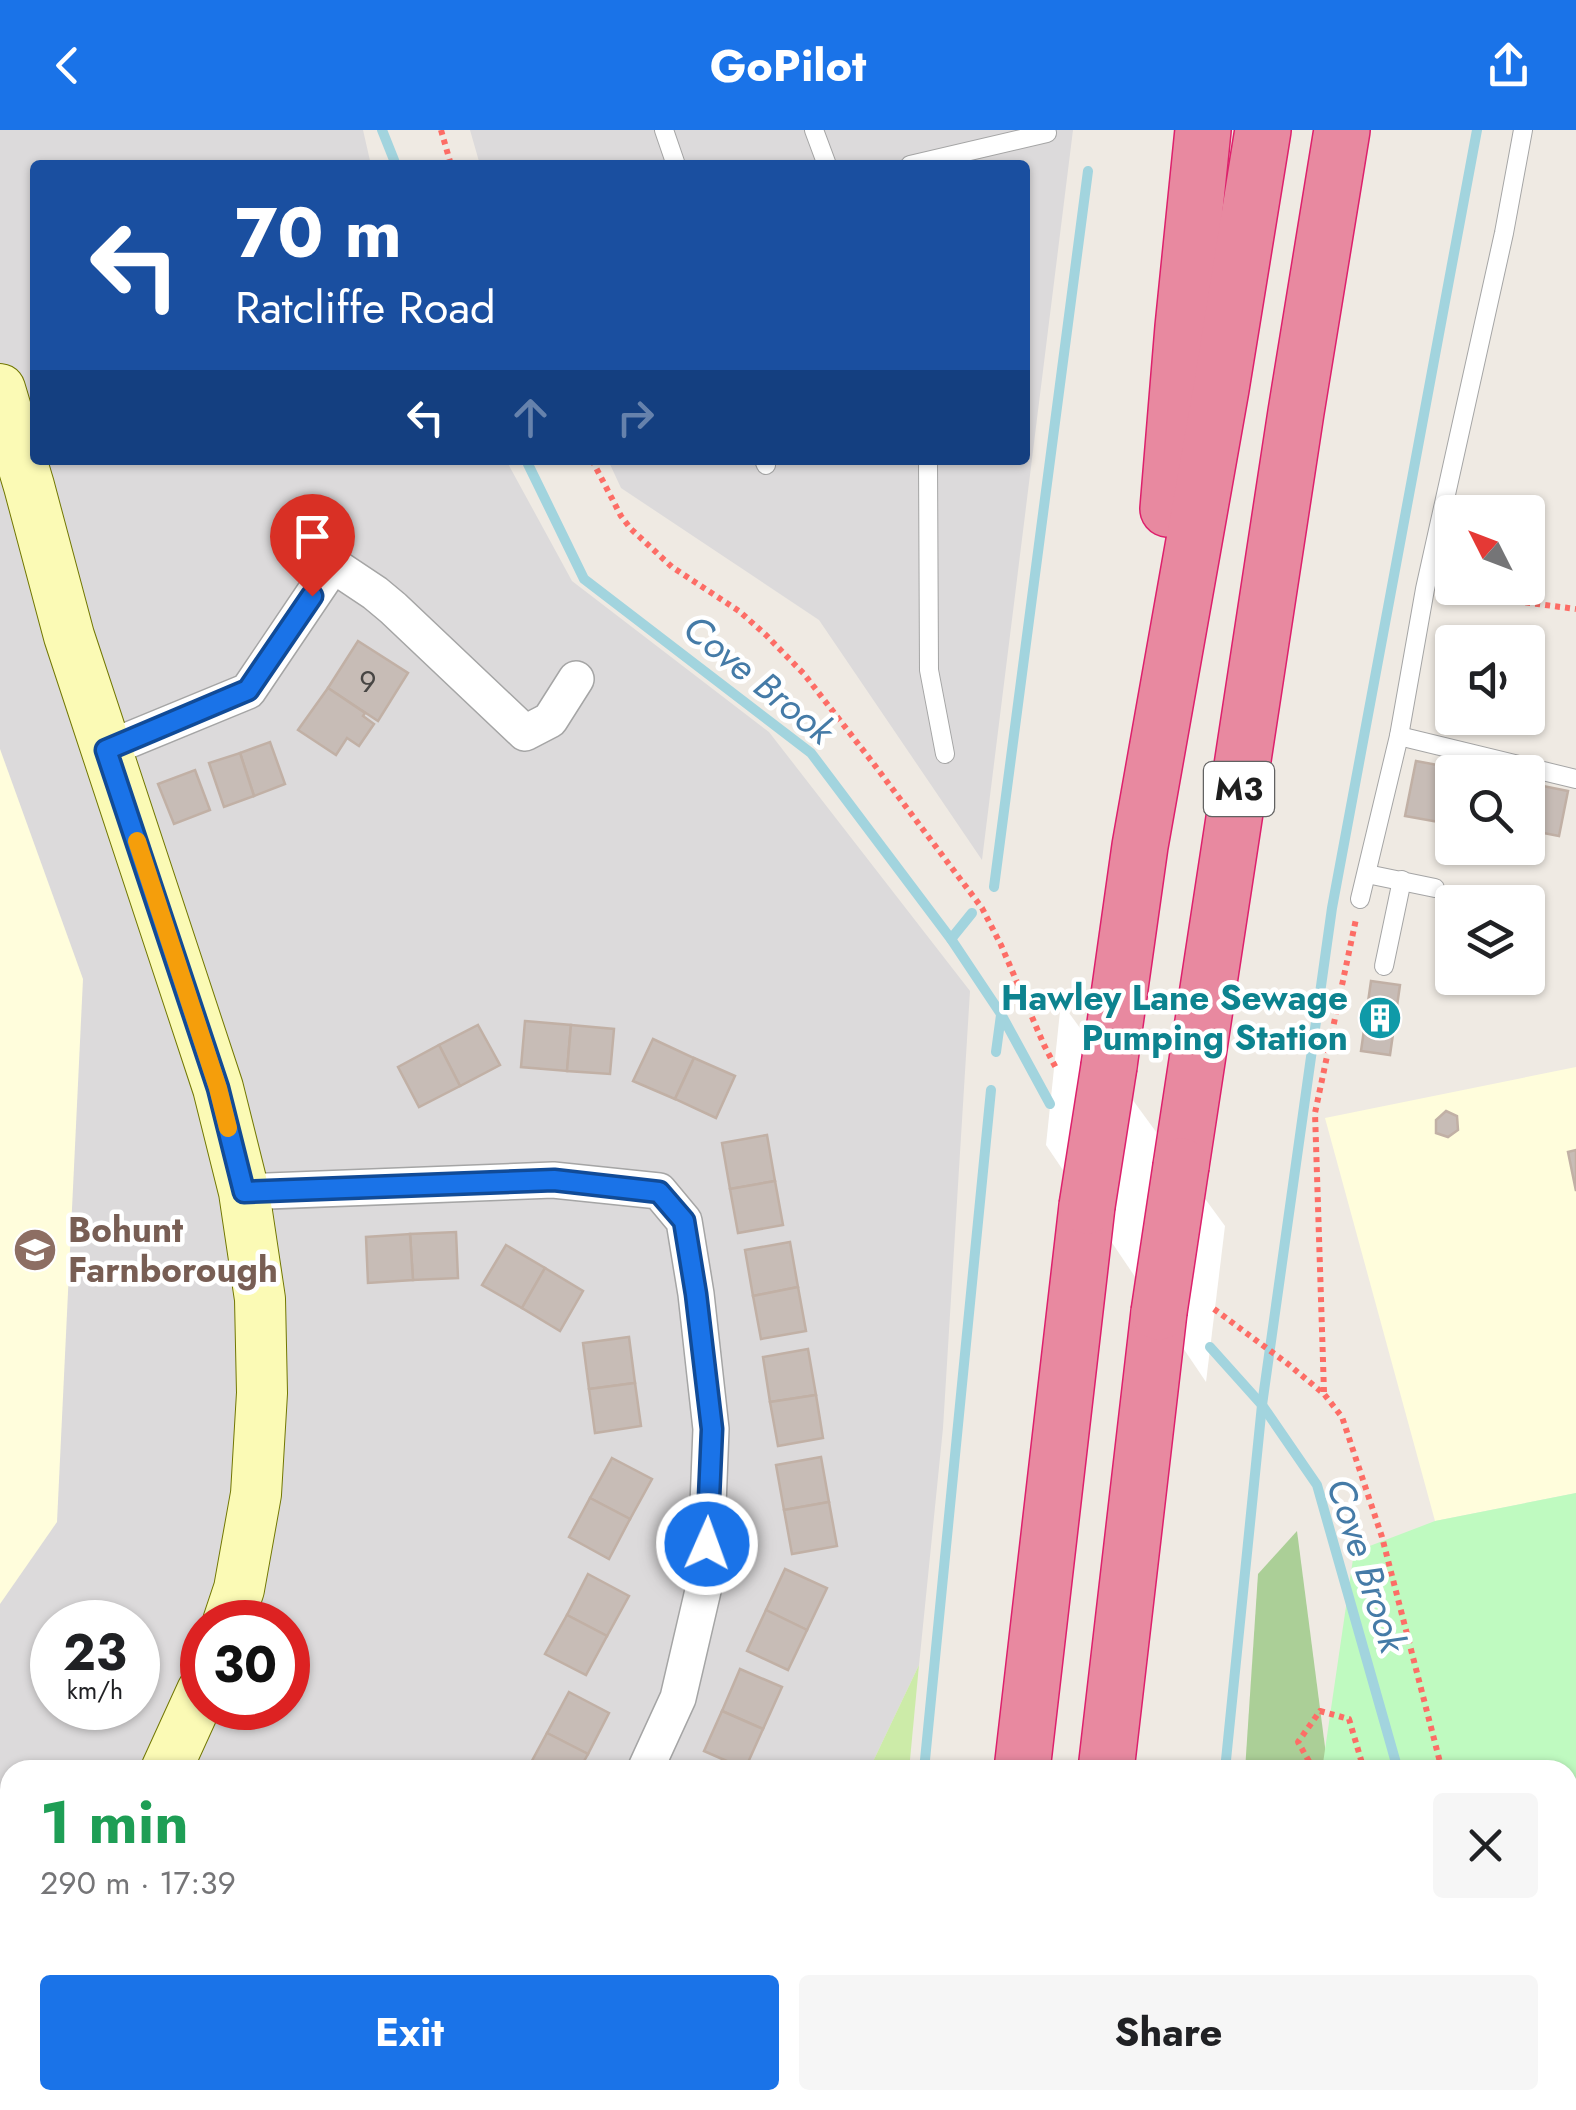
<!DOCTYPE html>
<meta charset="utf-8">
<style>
:root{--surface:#fff;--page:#f6f6f6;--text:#202124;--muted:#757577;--accent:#1a73e8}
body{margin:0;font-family:Jost,sans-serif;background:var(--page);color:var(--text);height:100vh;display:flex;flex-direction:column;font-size:38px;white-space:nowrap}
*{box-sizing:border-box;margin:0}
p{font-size:32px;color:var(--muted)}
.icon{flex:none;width:55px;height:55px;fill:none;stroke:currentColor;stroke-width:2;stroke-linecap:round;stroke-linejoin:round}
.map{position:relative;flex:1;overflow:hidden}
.sheet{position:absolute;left:0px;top:1630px;width:1578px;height:350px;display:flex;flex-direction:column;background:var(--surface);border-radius:30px 30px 0 0;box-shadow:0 2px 8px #0004}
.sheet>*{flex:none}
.banner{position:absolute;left:30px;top:30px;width:1000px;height:305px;border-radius:10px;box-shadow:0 2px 8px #0004;background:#1a4fa0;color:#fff;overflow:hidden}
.needle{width:65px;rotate:312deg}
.controls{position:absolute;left:1435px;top:365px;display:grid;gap:20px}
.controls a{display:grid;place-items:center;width:110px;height:110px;border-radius:10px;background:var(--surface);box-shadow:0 2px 8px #0004;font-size:50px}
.speed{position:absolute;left:30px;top:1470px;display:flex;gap:20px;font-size:50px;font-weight:700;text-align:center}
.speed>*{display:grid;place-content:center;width:130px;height:130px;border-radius:50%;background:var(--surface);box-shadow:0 2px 8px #0004;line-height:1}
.speed small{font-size:25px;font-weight:400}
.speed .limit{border:15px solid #d22;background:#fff;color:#111}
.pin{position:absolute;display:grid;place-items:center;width:85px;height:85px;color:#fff;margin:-102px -42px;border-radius:50% 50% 50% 0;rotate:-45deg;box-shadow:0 0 10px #0007}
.pin .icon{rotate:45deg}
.me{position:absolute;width:110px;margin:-55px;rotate:2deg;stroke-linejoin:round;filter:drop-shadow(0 0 8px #0008)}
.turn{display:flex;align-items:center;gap:35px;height:210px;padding:0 40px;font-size:45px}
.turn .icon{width:130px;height:130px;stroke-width:2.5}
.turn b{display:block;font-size:70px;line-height:85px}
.lanes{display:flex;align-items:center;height:95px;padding:0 40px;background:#0003;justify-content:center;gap:50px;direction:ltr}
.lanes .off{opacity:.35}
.round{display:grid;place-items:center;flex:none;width:105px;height:105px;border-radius:10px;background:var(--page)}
.summary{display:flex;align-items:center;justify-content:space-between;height:170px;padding:0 40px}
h1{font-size:60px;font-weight:700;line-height:75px;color:#1e9e55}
.action{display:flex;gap:20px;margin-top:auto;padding:20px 40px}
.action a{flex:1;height:115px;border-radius:10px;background:var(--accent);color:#fff;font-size:40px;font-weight:700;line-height:115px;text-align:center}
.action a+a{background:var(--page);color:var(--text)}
header{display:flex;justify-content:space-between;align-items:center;height:130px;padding:0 40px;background:var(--accent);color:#fff;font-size:45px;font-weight:700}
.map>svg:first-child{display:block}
.residential{fill:#dcdadb;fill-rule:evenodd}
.education{fill:#fffddc}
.grass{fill:#cceba8}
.forest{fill:#abcf97}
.park{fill:#bffac0}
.pier{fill:#fff}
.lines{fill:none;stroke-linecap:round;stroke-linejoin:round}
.stream{stroke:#a2d4de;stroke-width:10}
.building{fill:#c7bcb6;stroke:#c1b0a5;stroke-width:2.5}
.lane-casing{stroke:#a5a5a5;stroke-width:20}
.street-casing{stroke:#a5a5a5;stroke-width:38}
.secondary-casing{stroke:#717702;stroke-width:52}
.highway-casing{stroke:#dd206c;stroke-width:58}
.path{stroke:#fd6d66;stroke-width:6;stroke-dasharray:5 5;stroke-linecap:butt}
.lane{stroke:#fff;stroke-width:18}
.street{stroke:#fff;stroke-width:35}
.secondary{stroke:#fbfab5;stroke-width:50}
.highway{stroke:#e889a0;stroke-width:55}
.highway-bridge-casing{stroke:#dd206c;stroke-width:58;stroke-linecap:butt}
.highway-bridge{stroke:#e889a0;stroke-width:55}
.route-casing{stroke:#114b97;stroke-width:25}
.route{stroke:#1a73e8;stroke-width:18}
.slow{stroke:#f59e0b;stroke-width:18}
.labels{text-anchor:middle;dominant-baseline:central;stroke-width:9;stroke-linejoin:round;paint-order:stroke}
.number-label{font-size:30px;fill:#484644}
.shield{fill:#fff;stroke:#626262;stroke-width:2.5}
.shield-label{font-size:32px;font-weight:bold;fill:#1e1e1e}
.culture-label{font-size:35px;font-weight:bold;fill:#0d838f;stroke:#fff;text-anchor:end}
.education-label{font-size:35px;font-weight:bold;fill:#785e54;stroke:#fff;text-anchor:start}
.water-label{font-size:38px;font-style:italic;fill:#457ba7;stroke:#fff}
</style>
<header><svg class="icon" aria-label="back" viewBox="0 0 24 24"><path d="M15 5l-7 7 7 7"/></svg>GoPilot<svg class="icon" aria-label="share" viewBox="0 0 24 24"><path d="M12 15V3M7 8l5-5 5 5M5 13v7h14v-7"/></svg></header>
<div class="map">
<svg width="1576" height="1980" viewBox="0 0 1576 1980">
<rect width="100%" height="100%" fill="#efeae3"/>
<g class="residential">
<path d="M0,0H363L371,35H35V330H506L572,451L769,602L970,861L943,1298L919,1535L869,1640H10V1970H718L714,1980H0ZM52,1492H138V1578H52ZM202,1492H288V1578H202Z"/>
<path d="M470,0H1073L982,730L819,490L621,358L608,330H1025V35H480Z"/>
</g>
<g class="education">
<path d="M0,619L83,849L57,1392L0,1474Z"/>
<path d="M1576,937V1363L1435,1391L1325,988Z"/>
</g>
<g class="grass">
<path d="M919,1535L909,1640H869Z"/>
<path d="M809,1970H877L876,1980H846Z"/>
</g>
<path class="forest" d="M1297,1401L1328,1640H1245L1258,1444Z"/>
<path class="park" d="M1576,1363V1980H1272L1274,1970H1568V1640H1322L1354,1422L1435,1391Z"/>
<path class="pier" d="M1061,872L1225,1096L1206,1252L1046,1015Z"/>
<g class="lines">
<g class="stream">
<path d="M382,0L396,35"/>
<path d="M526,330L584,449L811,623L951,809L1001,884L1050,974"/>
<path d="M994,757L1088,41"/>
<path d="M951,809L972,783"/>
<path d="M996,922L1001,885"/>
<path d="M1210,1217L1262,1275L1317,1355L1398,1640"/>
<path d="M924,1640L991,960"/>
<path d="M1225,1640L1262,1275L1332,778L1477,0"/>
<path d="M1472,1970L1478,1980"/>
<path d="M892,1980V1970"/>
<path d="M1170,1980L1171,1970"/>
</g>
</g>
<g class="building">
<path d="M358,511L408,543L378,591L328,558Z"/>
<path d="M328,558L365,583L363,586L374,594L359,616L347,608L336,625L298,600Z"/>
<path d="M270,612L285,654L254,666L240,623Z"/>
<path d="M240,623L254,666L224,677L209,633Z"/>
<path d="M1416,631L1475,642H1452V685L1450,694L1405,686Z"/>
<path d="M195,640L210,680L174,694L158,654Z"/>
<path d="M1528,653L1568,661L1559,706L1528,700Z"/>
<path d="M1371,851L1400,855L1390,925L1361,921Z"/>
<path d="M525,891L571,895L567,941L521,937Z"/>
<path d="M478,895L500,935L460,956L439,915Z"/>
<path d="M571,895L614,899L610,944L567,941Z"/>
<path d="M653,909L694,928L675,969L633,951Z"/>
<path d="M439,915L460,956L419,977L398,937Z"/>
<path d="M694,928L735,946L716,988L675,969Z"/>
<path d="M1446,981L1457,986L1458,1000L1448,1007L1436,1003V990Z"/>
<path d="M767,1005L775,1051L730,1059L722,1013Z"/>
<path d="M1576,1020V1061L1568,1022Z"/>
<path d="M775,1051L783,1095L738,1103L730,1059Z"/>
<path d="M456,1102L458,1148L413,1150L410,1104Z"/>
<path d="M410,1104L413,1150L368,1153L366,1107Z"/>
<path d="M790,1112L798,1157L753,1166L745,1120Z"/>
<path d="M506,1115L545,1138L522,1178L482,1155Z"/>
<path d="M545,1138L583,1161L560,1201L522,1178Z"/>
<path d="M798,1157L806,1201L761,1209L753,1166Z"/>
<path d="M629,1207L635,1253L589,1259L583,1213Z"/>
<path d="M808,1219L816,1265L770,1272L763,1227Z"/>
<path d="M635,1253L641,1296L595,1303L589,1259Z"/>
<path d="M816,1265L823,1308L778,1316L770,1272Z"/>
<path d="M821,1327L829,1372L784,1380L776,1335Z"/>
<path d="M612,1328L652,1349L630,1389L590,1368Z"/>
<path d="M590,1368L630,1389L609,1429L569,1407Z"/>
<path d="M829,1372L837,1416L792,1424L784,1380Z"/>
<path d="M785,1439L827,1458L807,1500L766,1480Z"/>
<path d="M588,1444L629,1466L607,1506L567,1485Z"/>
<path d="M766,1480L807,1500L788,1540L747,1521Z"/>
<path d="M567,1485L607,1506L586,1545L545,1524Z"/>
<path d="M740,1539L782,1557L763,1599L722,1581Z"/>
<path d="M569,1562L609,1583L588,1624L547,1603Z"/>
<path d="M722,1581L763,1599L745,1639L704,1621Z"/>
<path d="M547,1603L588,1624L579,1640H527Z"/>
<path d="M329,1970H386L388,1972L382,1980H328L324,1976Z"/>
<path d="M542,1970H581L593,1980H534Z"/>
</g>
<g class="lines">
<g class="lane-casing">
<g id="lane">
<path d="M664,0L676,35"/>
<path d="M814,0L827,35"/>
<path d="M910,35L1047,3"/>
<path d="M764,330L766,335"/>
<path d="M928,330L929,540L945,624"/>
<path d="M1399,606L1576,649"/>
<path d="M1367,744L1435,758"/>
<path d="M1360,769L1399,606L1425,459L1504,103L1523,0"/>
<path d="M1384,836L1402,750"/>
</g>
</g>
<g class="street-casing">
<g id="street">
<path d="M303,414L333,435"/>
<path d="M107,619L248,561L333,435L375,463L393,478L525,603L550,590L576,549"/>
<path d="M244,1062L553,1050L659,1061L684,1091L696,1164L711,1299L705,1452L678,1568L645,1640"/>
<path d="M446,1980L454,1970"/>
</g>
</g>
<g class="secondary-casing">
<g id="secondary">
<path d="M0,259L29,356L69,506L218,958L244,1062L260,1169L262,1263L256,1364L239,1459L228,1492"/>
<path d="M166,1640L202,1561"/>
<path d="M0,1911L10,1896"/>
</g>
</g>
<g class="highway-casing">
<g id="highway">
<path d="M1168,379L1183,197L1203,0"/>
<path d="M1109,936L1140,716L1221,259L1263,0"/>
<path d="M1181,1036L1296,282L1342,0"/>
<path d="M1022,1640L1087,1076"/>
<path d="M1106,1640L1159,1182"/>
<path d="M990,1980L991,1970"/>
<path d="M1068,1980L1069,1970"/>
</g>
</g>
<g class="path">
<path d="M441,0L451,35"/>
<path d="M592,330L621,386L631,399L672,437L739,481L766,505L804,544L873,633L982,778L1001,815L1044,915L1057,940"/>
<path d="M1446,462L1576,479"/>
<path d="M1214,1179L1288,1234L1324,1264L1342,1287L1382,1407L1442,1640"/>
<path d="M1324,1262L1315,983L1356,789"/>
<path d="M1314,1640L1298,1612L1320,1581L1349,1589L1364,1640"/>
<path d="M1400,1970L1403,1980"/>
<path d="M1447,1970L1450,1980"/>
<path d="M1553,1970L1557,1980"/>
</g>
<use href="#lane" class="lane"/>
<use href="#street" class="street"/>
<use href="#secondary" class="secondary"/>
<use href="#highway" class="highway"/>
<g class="highway-bridge-casing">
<g id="highway-bridge">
<path d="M1087,1076L1109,936"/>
<path d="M1159,1182L1181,1036"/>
</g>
</g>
<use href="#highway-bridge" class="highway-bridge"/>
</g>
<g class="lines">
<g class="route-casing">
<path id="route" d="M312,466L248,560L106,620L218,958L244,1062L554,1050L659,1062L684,1091L696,1164L712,1299L707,1414"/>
</g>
<use href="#route" class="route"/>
<path class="slow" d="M137,711L218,958L228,998"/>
</g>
<defs>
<g id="building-disc" transform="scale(2.25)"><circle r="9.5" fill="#0f9aa8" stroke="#fff"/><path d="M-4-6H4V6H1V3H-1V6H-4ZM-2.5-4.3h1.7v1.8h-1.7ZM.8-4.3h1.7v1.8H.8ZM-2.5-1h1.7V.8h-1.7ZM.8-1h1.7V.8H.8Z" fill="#fff"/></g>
<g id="school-disc" transform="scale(2.25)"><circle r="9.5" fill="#8d6e63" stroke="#fff"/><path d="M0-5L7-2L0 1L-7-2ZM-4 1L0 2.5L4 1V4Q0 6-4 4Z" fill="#fff"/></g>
</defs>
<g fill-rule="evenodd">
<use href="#building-disc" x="1380" y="888"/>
<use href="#school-disc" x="35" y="1120"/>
</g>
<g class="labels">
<g class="number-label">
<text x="368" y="551">9</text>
</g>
<rect class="shield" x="1204" y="632" width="70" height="54" rx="8"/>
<g class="shield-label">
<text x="1239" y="659">M3</text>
</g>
<g class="culture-label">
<text x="1348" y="868">Hawley Lane Sewage<tspan x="1348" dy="40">Pumping Station</tspan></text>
</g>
<g class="education-label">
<text x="68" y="1100">Bohunt<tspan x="68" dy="40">Farnborough</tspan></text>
</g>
<g class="water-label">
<text transform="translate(759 549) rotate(39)">Cove Brook</text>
<text transform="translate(1367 1435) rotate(72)">Cove Brook</text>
</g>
</g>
</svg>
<div class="controls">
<a><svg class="needle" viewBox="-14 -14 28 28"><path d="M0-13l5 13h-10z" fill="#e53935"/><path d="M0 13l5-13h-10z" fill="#757577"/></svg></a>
<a><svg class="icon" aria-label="sound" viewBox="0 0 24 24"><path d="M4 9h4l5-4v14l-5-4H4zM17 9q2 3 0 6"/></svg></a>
<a><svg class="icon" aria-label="search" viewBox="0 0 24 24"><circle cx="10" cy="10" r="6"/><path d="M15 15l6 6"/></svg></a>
<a><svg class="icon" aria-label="layers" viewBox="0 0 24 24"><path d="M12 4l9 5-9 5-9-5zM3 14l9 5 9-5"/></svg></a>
</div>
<div class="speed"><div>23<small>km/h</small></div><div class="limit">30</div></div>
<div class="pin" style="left:312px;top:466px;background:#d93025"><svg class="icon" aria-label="arrive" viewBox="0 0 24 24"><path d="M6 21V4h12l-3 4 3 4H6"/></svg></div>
<svg class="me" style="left:707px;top:1414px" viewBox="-20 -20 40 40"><circle r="17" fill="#1a73e8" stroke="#fff" stroke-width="3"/><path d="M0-11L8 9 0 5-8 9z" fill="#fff"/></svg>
<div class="banner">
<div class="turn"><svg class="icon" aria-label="left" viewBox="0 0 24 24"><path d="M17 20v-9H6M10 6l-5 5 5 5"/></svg><div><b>70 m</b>Ratcliffe Road</div></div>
<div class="lanes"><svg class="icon" aria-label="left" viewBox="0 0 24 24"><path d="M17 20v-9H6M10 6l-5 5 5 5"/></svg><svg class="icon off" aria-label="ahead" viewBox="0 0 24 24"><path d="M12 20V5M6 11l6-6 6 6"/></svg><svg class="icon off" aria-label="right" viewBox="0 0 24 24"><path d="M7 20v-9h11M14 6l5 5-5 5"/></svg></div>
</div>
<section class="sheet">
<div class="summary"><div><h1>1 min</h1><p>290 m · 17:39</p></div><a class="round"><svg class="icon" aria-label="close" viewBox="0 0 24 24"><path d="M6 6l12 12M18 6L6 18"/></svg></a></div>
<div class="action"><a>Exit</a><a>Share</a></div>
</section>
</div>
